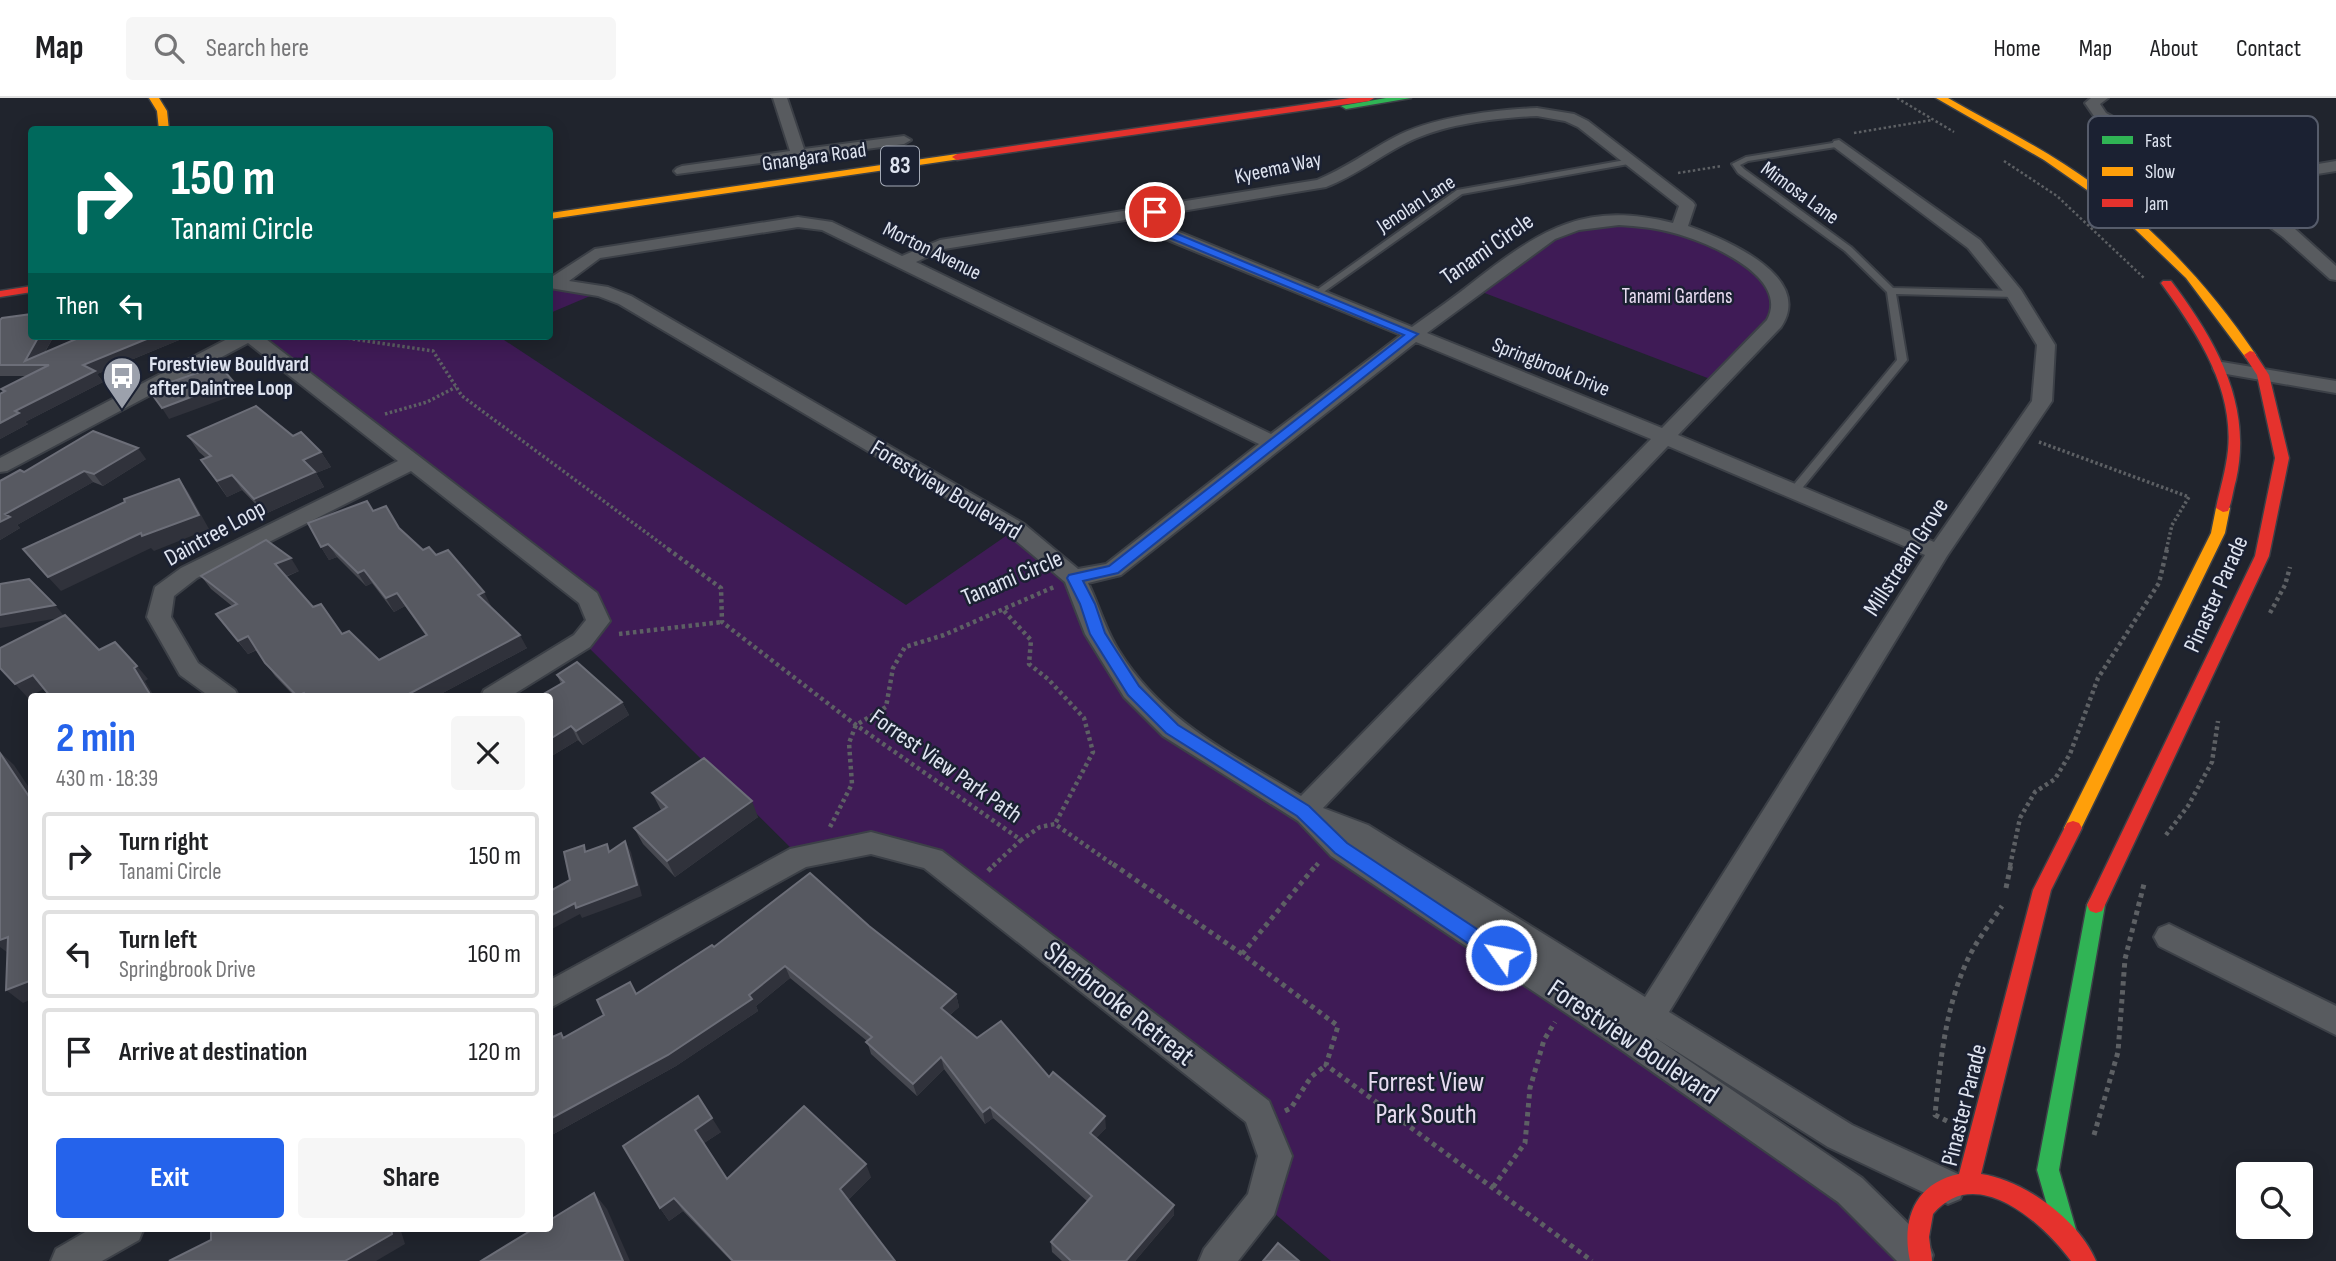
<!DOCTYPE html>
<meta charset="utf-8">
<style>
:root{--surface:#fff;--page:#f6f6f6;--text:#202124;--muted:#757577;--line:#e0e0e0;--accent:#2563eb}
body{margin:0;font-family:"Sofia Sans Condensed",sans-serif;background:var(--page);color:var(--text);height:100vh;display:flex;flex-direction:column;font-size:26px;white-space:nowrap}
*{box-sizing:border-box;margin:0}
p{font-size:23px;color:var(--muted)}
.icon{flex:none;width:38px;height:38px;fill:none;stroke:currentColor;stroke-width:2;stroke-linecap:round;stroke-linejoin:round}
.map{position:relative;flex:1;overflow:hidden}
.details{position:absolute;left:28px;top:595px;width:525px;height:539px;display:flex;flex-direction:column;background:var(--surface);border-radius:7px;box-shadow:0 4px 18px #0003}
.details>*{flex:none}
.hud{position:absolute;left:28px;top:28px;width:525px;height:214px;border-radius:7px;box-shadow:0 4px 18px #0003;background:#00695c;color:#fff;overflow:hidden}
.controls{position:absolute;left:2236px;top:1064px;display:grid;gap:14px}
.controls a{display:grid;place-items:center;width:77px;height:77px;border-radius:7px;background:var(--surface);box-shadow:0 4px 18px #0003;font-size:35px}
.pin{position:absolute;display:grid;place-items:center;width:60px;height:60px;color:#fff;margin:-30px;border:4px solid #fff;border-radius:50%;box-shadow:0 2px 7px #0007}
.me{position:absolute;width:77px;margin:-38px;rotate:303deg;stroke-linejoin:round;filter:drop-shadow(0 0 5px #0008)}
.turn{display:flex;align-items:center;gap:24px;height:147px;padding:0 28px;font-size:32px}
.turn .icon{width:91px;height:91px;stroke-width:2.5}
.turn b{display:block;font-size:49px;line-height:60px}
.then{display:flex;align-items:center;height:66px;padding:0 28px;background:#0003;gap:14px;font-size:26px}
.round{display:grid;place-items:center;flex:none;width:74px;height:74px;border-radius:7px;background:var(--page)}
.head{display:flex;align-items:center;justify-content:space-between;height:119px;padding:0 28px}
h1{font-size:42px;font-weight:700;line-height:52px;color:var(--accent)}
.action{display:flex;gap:14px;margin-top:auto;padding:14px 28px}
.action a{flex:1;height:80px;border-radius:7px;background:var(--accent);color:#fff;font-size:28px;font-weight:700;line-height:80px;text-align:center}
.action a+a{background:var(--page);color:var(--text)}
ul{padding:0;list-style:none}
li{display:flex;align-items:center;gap:21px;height:88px;margin:0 14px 10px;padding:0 14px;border:4px solid var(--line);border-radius:7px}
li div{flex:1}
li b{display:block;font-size:26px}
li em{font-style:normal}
header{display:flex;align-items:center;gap:42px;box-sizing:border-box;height:98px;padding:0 35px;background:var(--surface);border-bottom:2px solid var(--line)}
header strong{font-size:33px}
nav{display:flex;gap:38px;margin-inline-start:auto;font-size:24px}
.search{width:490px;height:63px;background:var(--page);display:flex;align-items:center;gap:18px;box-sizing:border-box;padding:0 24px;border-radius:7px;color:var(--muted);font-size:26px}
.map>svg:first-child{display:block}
.green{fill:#3f1b56}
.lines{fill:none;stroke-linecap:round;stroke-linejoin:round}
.lane-casing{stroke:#3c4047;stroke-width:4}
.street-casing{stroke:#3c4047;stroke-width:4}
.fast-casing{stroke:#3c4047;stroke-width:3}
.slow-casing{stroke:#3c4047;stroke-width:3}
.jam-casing{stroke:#3c4047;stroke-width:3}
.path-far3{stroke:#5d6064;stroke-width:2.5;stroke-dasharray:2.5 2.5;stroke-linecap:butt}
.path-far2{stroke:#5d6064;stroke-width:3.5;stroke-dasharray:2.5 2.5;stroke-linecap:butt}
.path-far1{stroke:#5d6064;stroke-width:4.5;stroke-dasharray:3.5 3.5;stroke-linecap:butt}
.path{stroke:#5d6064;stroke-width:5;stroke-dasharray:4.5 4.5;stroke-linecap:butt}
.lane{fill:#585b5f;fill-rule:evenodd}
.street{fill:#585b5f;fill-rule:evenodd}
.fast{fill:#30b455;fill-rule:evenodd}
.slow{fill:#ff9f0a;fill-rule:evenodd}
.jam{fill:#e5322d;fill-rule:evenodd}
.wall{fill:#464850}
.shaded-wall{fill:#30323b}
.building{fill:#575961;stroke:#6c6e78;stroke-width:2}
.route{fill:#2563eb;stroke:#184099;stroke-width:2}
.labels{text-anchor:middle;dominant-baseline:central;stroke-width:5;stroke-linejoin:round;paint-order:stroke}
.far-street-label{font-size:21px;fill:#dfe4f0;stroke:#1b2132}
.far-park-label{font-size:21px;fill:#e7dbf0;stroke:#1b2132}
.far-poi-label{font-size:21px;font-weight:bold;fill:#dfe4f0;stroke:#1b2132;text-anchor:start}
.shield{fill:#1b2132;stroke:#a4aab7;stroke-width:2}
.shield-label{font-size:23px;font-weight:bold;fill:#dfe4f0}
.street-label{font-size:24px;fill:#dfe4f0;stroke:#1b2132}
.near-street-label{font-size:28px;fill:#dfe4f0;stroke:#1b2132}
.near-park-label{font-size:28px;fill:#e7dbf0;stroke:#1b2132}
.key{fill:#1b2132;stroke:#565c6b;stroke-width:2}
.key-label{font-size:19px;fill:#dfe4f0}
</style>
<header>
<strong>Map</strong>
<div class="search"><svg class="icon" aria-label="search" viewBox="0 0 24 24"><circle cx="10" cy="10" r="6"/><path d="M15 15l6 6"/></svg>Search here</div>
<nav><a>Home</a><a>Map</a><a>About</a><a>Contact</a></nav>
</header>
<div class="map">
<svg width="2336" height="1163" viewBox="0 0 2336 1163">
<rect width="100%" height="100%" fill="#20242d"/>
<g class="green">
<path d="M1606,124L1680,129L1744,159L1781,210L1718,284L1474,191L1549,137Z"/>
<path d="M550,185L602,193L550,215Z"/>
<path d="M250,238H498L906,507L1016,431L1074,480L1133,593L1921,1163H1331L1262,1105L1258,1014L932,761L871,745L800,759L582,543L598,523L589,501Z"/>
</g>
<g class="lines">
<g class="lane-casing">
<g id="lane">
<path d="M1839,44L1843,46L1842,48L1748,63L1740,67L1744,71L1851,149L1893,190L2015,193L2019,196L2015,199L1896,196L1907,262L1799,394L1795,395L1790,392L1791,390L1897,262L1887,194L1845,153L1738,75L1732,66L1746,59Z"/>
<path d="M1631,61L1635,63L1634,65L1462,96L1318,198L1311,196L1457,92Z"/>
</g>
</g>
<g class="street-casing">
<g id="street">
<path d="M773,0H787L804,51L904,38L911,42L904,46L677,76L674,73L677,70L682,68L790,53Z"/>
<path d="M2091,0H2108L2100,6L2106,15L2225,82L2336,63V73L2236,89L2295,131L2336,168V182L2330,181L2283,139L2217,90L2096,21L2085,5Z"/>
<path d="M1537,10L1574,16L1588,23L1693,104L1695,107L1688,128C1724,141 1815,178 1781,229L1678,337L1934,444L2032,303L2037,247L2007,198L1968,150L1834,49L1832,46L1834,43L1839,42L1980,142L2021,192L2055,247L2052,303L1947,458L1669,914L1852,1027L1960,1077L1965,1089L1960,1101L1948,1106L1828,1049L1654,939L1862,1080L1928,1145L1933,1157L1931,1163H1897L1838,1104L1623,953L1331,758L1298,723L1163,638L1124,599L1085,536L1065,484L1008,436L619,206L598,198L550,190V180L595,151L798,119L832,124L902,158L940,142L1317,82C1344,71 1367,54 1393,40C1431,19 1494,12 1537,10ZM1537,18L1565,23L1578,29L1679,108L1673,125C1587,103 1543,130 1477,181C1456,198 1434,213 1412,229L1177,133L1164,116L1326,89C1355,78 1378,59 1406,45C1444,26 1495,20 1537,18ZM1150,118L1165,141L1401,237L1271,336L916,164L944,151ZM1619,127C1638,128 1656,130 1674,135C1705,143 1791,178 1767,222L1662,330L1427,235L1555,141L1579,132ZM798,129L822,132L1259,346L1106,466L1078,471L1024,426L631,198L608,189L569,183L600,160ZM1416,244L1651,341L1301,698C1232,656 1163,624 1119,553C1105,532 1099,507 1088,485L1121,477ZM1668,348L1925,457L1645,899L1368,727L1323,710Z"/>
<path d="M233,238H262L597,495L610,523L590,549L511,598H481L484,592L574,537L586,522L579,505L411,373L197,480L174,498L171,519L198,565L235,592L238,598H209L180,577L147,519L155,489L181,470L398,363L248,245L7,373L0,374V360Z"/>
<path d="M2222,264L2336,283V295L2215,274L2213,270L2215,266Z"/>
<path d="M871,734L942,753L1269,1003L1292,1058L1274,1117L1238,1163H1199L1204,1151L1248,1096L1258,1058L1246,1024L924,770L871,756L806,769L550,910V882L790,751Z"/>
<path d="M2169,826L2336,908V937L2159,848L2154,839L2159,830Z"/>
<path d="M92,1130H144L139,1142L102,1163H51L56,1151Z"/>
</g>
</g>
<g class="fast-casing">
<g id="fast">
<path d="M1386,0H1411L1346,11L1341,8Z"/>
<path d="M2096,799L2102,801L2105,807L2059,1072L2077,1135L2074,1143L2066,1146L2058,1143L2055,1135L2037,1072L2087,807L2090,801Z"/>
</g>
</g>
<g class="slow-casing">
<g id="slow">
<path d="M149,0H159L167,13L169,32H159L157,13Z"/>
<path d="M1936,0H1948C1986,22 2027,42 2064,66C2142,116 2204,180 2256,257L2254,260H2246L2186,180L2113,110L2044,62Z"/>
<path d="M957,56L962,59L960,61L550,121V115Z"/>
<path d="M2223,406L2230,410L2225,435L2079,735L2073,737L2067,735L2064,730L2211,435L2216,410Z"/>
</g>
</g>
<g class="jam-casing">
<g id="jam">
<path d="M1350,0H1374L1369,3L957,62L952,59L957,56Z"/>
<path d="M2163,183H2171C2215,241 2253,306 2236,382C2233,392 2232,404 2228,413L2223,414L2216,410C2220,391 2226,372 2228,352C2234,289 2196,233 2161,185Z"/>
<path d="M32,188V194L0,199V193Z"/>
<path d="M2250,253L2254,254L2269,277L2289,360L2269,458L2105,807L2102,813L2096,815L2090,813L2087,807L2255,458L2275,360L2257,277L2244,257Z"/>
<path d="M2073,723L2079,725L2082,730L2051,792L1981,1076C2024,1082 2079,1122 2096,1163H2071C2043,1125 1976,1064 1933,1116L1929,1139L1932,1163H1910C1901,1122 1915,1085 1959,1076L2033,792L2067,725Z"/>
</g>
</g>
<g class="path-far3">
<path d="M1897,0L1954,34"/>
<path d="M1854,35L1932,22"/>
<path d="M2004,63L2057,98L2144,180"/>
<path d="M1678,75L1722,68"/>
</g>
<g class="path-far2">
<path d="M333,238L433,253L462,298L671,453"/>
<path d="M385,316L427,304L456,289"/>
<path d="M2039,344L2189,399L2172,427L2166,453"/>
</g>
<g class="path-far1">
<path d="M668,451L721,490L722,524L856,627L1021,742L1040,729L1055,726L1115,768"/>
<path d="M1004,513L1031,542L1029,566L1048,581L1084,620L1093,654L1055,726"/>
<path d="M2270,515L2285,487L2290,469"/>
<path d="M619,536L722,524"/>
<path d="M830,729L852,686L849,645L856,627L886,609L893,570L905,549L944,537L1054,489"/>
<path d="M2166,737L2188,708L2212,664L2218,623"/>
<path d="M993,768L1021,742"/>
<path d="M1316,768L1320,763"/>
<path d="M2010,768L2020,720L2035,694L2055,681L2070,656L2098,580L2159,485L2167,451"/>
</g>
<g class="path">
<path d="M1113,766L1242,856L1338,928L1326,967L1592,1163"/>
<path d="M988,773L995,766"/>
<path d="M2006,790L2011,766"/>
<path d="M1242,856L1317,766"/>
<path d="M1285,1013L1291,1010L1311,979L1326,967"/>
<path d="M1947,1023L1935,1017C1940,965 1945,911 1967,863C1976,843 1990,826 2002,808"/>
<path d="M2094,1037L2118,954L2125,861L2144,786"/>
<path d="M1493,1089L1525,1045L1530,990L1544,942L1555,924"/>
</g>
<use href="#lane" class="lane"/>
<use href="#street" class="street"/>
<use href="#fast" class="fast"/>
<use href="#slow" class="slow"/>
<use href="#jam" class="jam"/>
</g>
<g class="wall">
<path d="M0,222L32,238H54L45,254L83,238H183L184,240L97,276L103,284L25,324L28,326L0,341L3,294L1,291L27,278H0Z"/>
<path d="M188,338H293L321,354L331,369L316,375L324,389L265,416L242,392L227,399L201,362L206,360L199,354Z"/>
<path d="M146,361L103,388L93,384L17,427L20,430L0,442V383L24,374Z"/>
<path d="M373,413L399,430L423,452L436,457L491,508H490L527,550L437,598H294L275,578L257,552L248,556L226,529L216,516L232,508L211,491L201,478L299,473L286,479L313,509L342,536L379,562L426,538L405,508L394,514L372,485L366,488L337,459L329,462L321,449Z"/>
<path d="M557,577L622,604L629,617L583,647L578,642L550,659L561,586Z"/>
<path d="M652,695L758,719L675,779L643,746L634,730L661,712Z"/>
<path d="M869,828L956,896L959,909L950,917L977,940L1049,979L1106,1030L1096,1040L1174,1107V1117L1135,1163H1062L1052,1154L1051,1144L1087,1103L993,1020L985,1026L944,971L917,998L871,956L867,943L790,880L756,908L758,913L676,968L550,1038V940L561,935L564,939L604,917L637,895L714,849Z"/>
<path d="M721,1034L704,1045L727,1081L871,1079L848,1102L895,1163H731L683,1113L669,1123L660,1110L623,1048Z"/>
</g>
<g class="shaded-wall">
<path d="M39,238H54L37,267L25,263Z"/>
<path d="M154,238H183L184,240L97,276L103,284L25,324L28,326L0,341V325L15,313L83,267Z"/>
<path d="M233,283L240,295L169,321L162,310Z"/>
<path d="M138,350L146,361L103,388L94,376Z"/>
<path d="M321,354L331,369L316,375L324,389L265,416L254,401L303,362Z"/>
<path d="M84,373L93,384L17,427L20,430L0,442V424L5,416Z"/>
<path d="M232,377L242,392L227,399L217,383Z"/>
<path d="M179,381L189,395L209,431L154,453L151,450L61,493L48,479Z"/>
<path d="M328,446L337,459L329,462L321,449Z"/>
<path d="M291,460L299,473L284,479L275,466Z"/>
<path d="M364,472L372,485L366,488L358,475Z"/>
<path d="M484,494L491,508L485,510L478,497Z"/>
<path d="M397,495L405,508L394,514L386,500Z"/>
<path d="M55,507L65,519L0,530V517Z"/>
<path d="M520,537L527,550L437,598H405Z"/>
<path d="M248,538L258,551L248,556L238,543Z"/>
<path d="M137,568L148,581L145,583L154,598H151L134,570Z"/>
<path d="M33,577L45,590L28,600L15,586Z"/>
<path d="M622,604L629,617L583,647L576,633Z"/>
<path d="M571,628L578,642L550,659V641Z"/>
<path d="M0,654L14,667L32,694V703Z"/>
<path d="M752,703L758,719L675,779L667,763Z"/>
<path d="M625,743L631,754L642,798L582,820L580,816L550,832V818Z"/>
<path d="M8,839L12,858L0,849V842Z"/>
<path d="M785,868L790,880L756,908L758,913L676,968L550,1038V1021L749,897Z"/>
<path d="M32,882V901L23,905L6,892Z"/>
<path d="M956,896L959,909L944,922L941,910Z"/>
<path d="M941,959L944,971L917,998L913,986Z"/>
<path d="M990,1009L993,1020L985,1026L983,1014Z"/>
<path d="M1105,1018L1106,1030L1091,1046L1090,1035Z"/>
<path d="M712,1020L721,1034L704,1045L695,1032Z"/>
<path d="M866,1066L871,1079L846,1104L840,1091Z"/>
<path d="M594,1095L607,1111L630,1163H623Z"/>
<path d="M674,1100L683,1113L669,1123L660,1110Z"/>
<path d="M1174,1107V1117L1135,1163H1126Z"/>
<path d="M391,1130H400L405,1146L376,1163H345Z"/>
</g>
<g class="building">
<path d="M32,216V238H39L25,263L83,238H154L83,267L95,273L15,313L19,315L0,325V296L5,293L1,291L49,267H0V222L2,220Z"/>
<path d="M219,267L233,283L162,310L149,292Z"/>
<path d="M256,308L293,338L301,334L321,354L303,362L315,374L254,401L232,377L217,383L201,362L211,358L188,338Z"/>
<path d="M93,333L138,350L94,376L84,373L5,416L10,419L0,424V383L20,372L24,374Z"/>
<path d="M179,381L199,417L142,438L141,435L48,479L23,451L125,404L124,401Z"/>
<path d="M367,403L373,413L386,408L399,430L423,452L429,449L436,457L448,452L484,494L478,497L520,537L405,598H306L304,595L297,598L265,565L248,538L238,543L216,516L237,506L201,478L266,442L291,460L275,466L313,509L321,506L342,536L349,533L379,562L427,537L397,495L386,500L364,472L358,475L328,446L321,449L308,425Z"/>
<path d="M29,481L55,507L0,517V486Z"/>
<path d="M65,517L99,552L115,544L137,568L134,570L151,598H50L33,577L15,586L0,570V550Z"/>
<path d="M577,564L622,604L576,633L571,628L550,641V598H540L564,584L557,577Z"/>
<path d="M0,655L32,703V882L6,892L8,839L0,842Z"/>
<path d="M704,660L752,703L667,763L634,730L667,709L652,695Z"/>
<path d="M625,743L637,787L576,810L575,805L550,818V793L570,782L564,754L584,747L585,754L607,746L609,754Z"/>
<path d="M810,775L869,828L956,896L941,910L977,940L1001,923L1049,979L1053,974L1105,1018L1090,1035L1174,1107L1126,1163H1071L1051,1144L1092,1098L990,1009L983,1014L941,959L913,986L866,944L872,939L785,868L749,897L752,901L668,957L550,1021V940L561,935L563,940L604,917L597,902L630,884L636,896L712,847L714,849Z"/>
<path d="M698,998L712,1020L695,1032L727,1081L804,1008L866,1066L840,1091L895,1163H733L674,1100L660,1110L623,1048Z"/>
<path d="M594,1095L623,1163H481L535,1130H550V1122Z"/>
<path d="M211,1130H391L392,1136L345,1163H169L211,1142Z"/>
<path d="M1278,1145L1299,1163H1263Z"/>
</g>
<path class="route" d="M1152,112H1159L1175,135L1418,236L1118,475L1083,483L1095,506L1105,535L1139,588L1178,627L1309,708L1347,745L1507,851L1510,857L1507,863L1501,865L1494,863L1335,755L1297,718L1166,635L1128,597L1090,536L1080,506L1067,480L1069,477L1109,468L1404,237L1167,139L1150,114Z"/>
<defs>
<g id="bus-pin" transform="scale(2.0125)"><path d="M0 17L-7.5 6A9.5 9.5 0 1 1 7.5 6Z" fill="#9ca1ac" stroke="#1b2132"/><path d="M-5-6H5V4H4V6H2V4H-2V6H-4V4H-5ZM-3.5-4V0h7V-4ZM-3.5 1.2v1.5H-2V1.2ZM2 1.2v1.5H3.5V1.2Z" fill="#fff"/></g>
</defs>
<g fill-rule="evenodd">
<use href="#bus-pin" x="122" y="278"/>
</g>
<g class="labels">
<g class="far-street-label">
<text transform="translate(814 59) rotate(-8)">Gnangara Road</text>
<text transform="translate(1278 70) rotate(-12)">Kyeema Way</text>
<text transform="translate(1800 95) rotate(36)">Mimosa Lane</text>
<text transform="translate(1416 106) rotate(-33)">Jenolan Lane</text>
<text transform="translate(932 153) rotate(26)">Morton Avenue</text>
<text transform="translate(1551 269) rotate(22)">Springbrook Drive</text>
</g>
<g class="far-park-label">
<text x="1677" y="198">Tanami Gardens</text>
</g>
<g class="far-poi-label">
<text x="149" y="266">Forestview Bouldvard<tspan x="149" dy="24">after Daintree Loop</tspan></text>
</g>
<rect class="shield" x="881" y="48.5" width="38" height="39" rx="5"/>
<g class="shield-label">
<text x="900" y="68">83</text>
</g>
<g class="street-label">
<text transform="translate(1487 151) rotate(-35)">Tanami Circle</text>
<text transform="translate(946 392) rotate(31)">Forestview Boulevard</text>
<text transform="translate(215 435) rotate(-29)">Daintree Loop</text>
<text transform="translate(1906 459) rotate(-57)">Millstream Grove</text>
<text transform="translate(1012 480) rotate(-23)">Tanami Circle</text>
<text transform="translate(2216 496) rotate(-66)">Pinaster Parade</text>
<text transform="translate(946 668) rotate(35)">Forrest View Park Path</text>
<text transform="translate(1964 1007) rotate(-76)">Pinaster Parade</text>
</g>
<g class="near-street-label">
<text transform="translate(1119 906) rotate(38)">Sherbrooke Retreat</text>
<text transform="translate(1633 944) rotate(34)">Forestview Boulevard</text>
</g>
<g class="near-park-label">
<text x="1426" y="984">Forrest View<tspan x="1426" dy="32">Park South</tspan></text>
</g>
</g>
<rect x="2088" y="18" width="230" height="112" rx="10" class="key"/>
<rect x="2102" y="38" width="31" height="8" fill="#30b455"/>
<rect x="2102" y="69" width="31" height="9" fill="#ff9f0a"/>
<rect x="2102" y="101" width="31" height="8" fill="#e5322d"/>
<g class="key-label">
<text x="2145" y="49">Fast</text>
<text x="2145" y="80">Slow</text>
<text x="2145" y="112">Jam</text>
</g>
</svg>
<div class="controls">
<a><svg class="icon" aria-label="search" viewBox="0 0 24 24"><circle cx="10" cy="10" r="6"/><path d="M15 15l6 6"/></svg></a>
</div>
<div class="pin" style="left:1155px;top:114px;background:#d93025"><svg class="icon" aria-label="arrive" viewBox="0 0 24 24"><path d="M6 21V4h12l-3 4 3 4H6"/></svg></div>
<svg class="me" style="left:1501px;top:857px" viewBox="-20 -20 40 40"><circle r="17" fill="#2563eb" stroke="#fff" stroke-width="3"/><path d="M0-11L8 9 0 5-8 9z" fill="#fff"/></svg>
<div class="hud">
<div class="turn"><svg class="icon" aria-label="right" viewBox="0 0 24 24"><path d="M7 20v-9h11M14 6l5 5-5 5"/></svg><div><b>150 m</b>Tanami Circle</div></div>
<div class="then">Then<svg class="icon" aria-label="left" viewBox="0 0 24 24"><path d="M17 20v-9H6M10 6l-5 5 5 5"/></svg></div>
</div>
<section class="details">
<div class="head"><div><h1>2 min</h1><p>430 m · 18:39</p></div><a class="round"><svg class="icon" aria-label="close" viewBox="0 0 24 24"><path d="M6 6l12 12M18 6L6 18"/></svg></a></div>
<ul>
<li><svg class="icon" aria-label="right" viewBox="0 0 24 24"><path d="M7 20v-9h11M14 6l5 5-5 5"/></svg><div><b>Turn right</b><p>Tanami Circle</p></div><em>150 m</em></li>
<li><svg class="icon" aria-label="left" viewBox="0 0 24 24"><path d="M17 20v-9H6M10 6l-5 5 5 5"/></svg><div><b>Turn left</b><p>Springbrook Drive</p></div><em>160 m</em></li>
<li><svg class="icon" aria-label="arrive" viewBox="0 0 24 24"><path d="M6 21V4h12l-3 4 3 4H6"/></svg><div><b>Arrive at destination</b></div><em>120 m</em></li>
</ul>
<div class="action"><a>Exit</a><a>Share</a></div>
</section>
</div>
